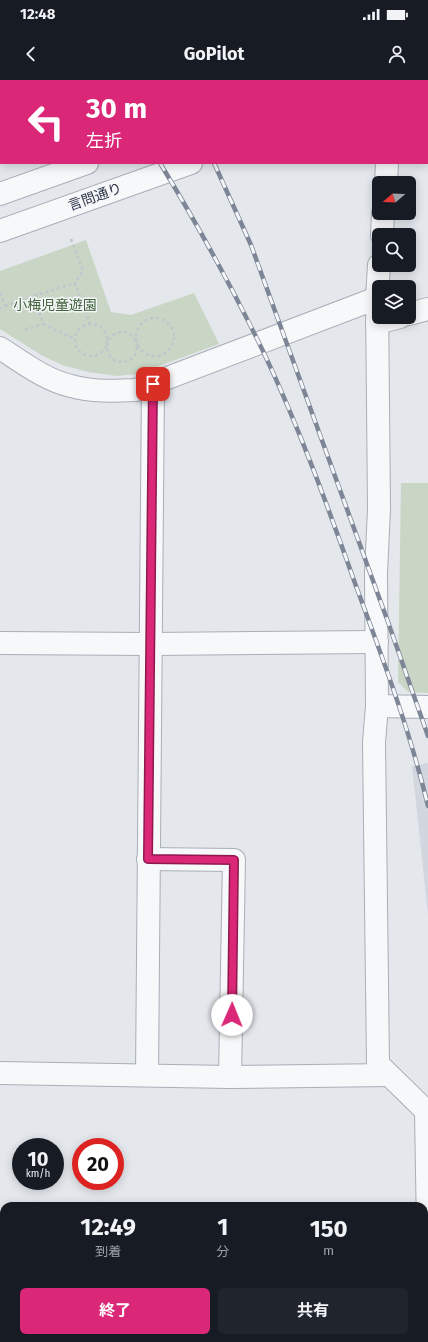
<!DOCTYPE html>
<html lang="ja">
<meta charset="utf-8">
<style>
:root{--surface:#171b24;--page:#20242c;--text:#f1f3f6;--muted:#9ea1a6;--accent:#db2777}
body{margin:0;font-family:"Fira Sans","Noto Sans JP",sans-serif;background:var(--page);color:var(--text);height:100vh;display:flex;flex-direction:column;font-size:15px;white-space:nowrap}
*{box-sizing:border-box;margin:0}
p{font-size:13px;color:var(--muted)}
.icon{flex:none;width:22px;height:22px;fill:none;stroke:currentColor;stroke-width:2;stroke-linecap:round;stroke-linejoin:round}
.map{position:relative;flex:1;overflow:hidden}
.drawer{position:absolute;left:0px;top:1122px;width:428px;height:140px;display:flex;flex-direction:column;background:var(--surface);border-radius:12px 12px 0 0;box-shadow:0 2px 10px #0003}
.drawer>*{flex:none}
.banner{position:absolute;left:0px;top:0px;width:428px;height:84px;box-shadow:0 2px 10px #0003;background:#db2777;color:#fff;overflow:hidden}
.needle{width:26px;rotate:251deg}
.fabs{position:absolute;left:372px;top:96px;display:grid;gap:8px}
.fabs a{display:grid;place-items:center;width:44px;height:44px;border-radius:6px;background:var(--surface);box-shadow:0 2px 10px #0003;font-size:20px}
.speed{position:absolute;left:12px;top:1058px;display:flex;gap:8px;font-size:20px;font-weight:700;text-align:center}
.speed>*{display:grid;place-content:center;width:52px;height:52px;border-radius:50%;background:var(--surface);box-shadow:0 2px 10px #0003;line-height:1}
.speed small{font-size:10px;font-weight:400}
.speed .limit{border:6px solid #d22;background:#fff;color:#111}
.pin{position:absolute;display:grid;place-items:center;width:34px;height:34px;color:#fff;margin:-17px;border-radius:8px;box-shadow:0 2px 6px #0006}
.me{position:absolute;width:44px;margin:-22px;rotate:1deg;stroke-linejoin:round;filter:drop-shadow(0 0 3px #0008)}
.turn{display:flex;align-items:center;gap:14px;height:84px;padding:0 20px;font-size:18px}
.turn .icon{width:52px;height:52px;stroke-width:2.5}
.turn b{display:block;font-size:28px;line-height:34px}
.eta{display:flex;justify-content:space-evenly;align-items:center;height:68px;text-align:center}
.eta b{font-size:24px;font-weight:700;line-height:28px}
.action{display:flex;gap:8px;margin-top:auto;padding:8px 20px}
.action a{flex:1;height:46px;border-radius:6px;background:var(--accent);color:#fff;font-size:16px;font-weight:700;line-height:46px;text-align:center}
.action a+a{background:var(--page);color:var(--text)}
.status{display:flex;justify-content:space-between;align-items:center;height:28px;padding:0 20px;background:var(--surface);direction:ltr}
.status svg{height:11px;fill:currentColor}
header{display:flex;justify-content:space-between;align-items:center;height:52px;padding:0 20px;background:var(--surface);font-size:18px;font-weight:700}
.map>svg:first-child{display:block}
.built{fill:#d2d6de}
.green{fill:#c9d6c5}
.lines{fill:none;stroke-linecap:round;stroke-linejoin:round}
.minor-casing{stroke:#a9aeb7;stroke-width:24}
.path{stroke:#c2c5cb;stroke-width:2.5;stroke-dasharray:3 3;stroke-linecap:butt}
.minor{stroke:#f7f8fa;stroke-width:22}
.rail-casing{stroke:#7d8696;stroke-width:4.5}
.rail{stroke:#f4f6f9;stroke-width:3;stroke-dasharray:9;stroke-linecap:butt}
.route-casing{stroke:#8e194d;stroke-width:10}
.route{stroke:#db2777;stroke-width:7}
.labels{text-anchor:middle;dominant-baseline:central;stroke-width:3;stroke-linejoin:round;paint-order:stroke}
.street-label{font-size:14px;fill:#2b3445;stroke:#f4f6f9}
.park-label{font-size:14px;fill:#3f6138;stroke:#f4f6f9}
</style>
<div class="status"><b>12:48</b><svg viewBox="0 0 49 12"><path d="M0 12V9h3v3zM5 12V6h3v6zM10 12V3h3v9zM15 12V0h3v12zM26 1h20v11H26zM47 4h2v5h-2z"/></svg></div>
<header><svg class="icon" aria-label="back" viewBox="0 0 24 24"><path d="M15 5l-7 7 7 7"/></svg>GoPilot<svg class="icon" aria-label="person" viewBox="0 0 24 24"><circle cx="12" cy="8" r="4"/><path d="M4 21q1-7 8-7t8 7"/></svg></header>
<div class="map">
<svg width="428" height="1262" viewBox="0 0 428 1262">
<rect width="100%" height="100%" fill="#e4e7ec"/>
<path class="built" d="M428,683V834L412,686Z"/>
<g class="green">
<path d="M86,160L111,232L131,235L194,213L219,264L137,294L117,296L88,292L62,285L41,275L0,249V191Z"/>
<path d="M401,403H428V613L408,612L398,602Z"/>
</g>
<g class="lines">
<g class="minor-casing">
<g id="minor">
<path d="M319,1L321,0"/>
<path d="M404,1L405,0"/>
<path d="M386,103L387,83"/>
<path d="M0,114L87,83"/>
<path d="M0,151L191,83"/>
<path d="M382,155L383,133"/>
<path d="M379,185L377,218L379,429L376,493L377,626L374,662L378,984L426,1031L428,1151"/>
<path d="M409,234L428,229"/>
<path d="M377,243L400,237"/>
<path d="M0,268C22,282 45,300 71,306C92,312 114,311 136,310L377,218"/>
<path d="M0,563L150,564L377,562"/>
<path d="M377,626L428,627"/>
<path d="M148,779L234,780L230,997"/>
<path d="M0,993L230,997L388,995"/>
<path d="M147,995L153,304"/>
<path d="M0,1155H4"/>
<path d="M194,1262V1258"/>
</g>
</g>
<g class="path">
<path d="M71,159L83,191L75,203L90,244"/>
<path d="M0,213L5,226L0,228"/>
<path d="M34,216L75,203"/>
<path d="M5,226L34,216L43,244L75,259"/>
<circle cx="155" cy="257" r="19"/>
<circle cx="91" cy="260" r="16"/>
<path d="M25,250L43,244"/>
<circle cx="122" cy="267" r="15"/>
</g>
<use href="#minor" class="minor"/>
<g class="rail-casing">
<g id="rail">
<path d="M105,0L106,1"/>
<path d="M167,0V1"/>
<path d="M160,83C197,144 232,207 263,271C299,347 328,427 356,506C383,579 410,651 428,726"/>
<path d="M214,83L251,165L388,542L428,656"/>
</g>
</g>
<use href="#rail" class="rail"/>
</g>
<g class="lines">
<g class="route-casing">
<path id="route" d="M153,304L148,779L234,780L232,935"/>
</g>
<use href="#route" class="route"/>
</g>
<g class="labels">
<g class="street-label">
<text transform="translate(95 117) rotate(-20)">言問通り</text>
</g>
<g class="park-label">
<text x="55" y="225">小梅児童遊園</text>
</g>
</g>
</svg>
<div class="fabs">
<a><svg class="needle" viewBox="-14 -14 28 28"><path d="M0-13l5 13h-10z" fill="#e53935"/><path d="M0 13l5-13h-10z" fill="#9ea1a6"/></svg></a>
<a><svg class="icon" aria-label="search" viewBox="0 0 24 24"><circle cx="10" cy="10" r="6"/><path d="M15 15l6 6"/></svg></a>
<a><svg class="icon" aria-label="layers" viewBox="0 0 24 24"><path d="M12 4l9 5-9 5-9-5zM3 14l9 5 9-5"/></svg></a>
</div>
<div class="speed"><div>10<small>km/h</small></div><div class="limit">20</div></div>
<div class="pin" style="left:153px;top:304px;background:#d93025"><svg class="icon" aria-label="arrive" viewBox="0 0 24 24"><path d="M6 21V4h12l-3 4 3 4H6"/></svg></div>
<svg class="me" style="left:232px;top:935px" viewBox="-20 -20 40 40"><circle r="19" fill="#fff"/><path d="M0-13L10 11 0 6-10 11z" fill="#db2777"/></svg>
<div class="banner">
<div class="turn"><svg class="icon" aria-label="left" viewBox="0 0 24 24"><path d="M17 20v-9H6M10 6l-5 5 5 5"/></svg><div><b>30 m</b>左折</div></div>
</div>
<section class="drawer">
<div class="eta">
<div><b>12:49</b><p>到着</p></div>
<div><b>1</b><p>分</p></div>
<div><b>150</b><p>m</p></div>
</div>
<div class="action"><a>終了</a><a>共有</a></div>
</section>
</div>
